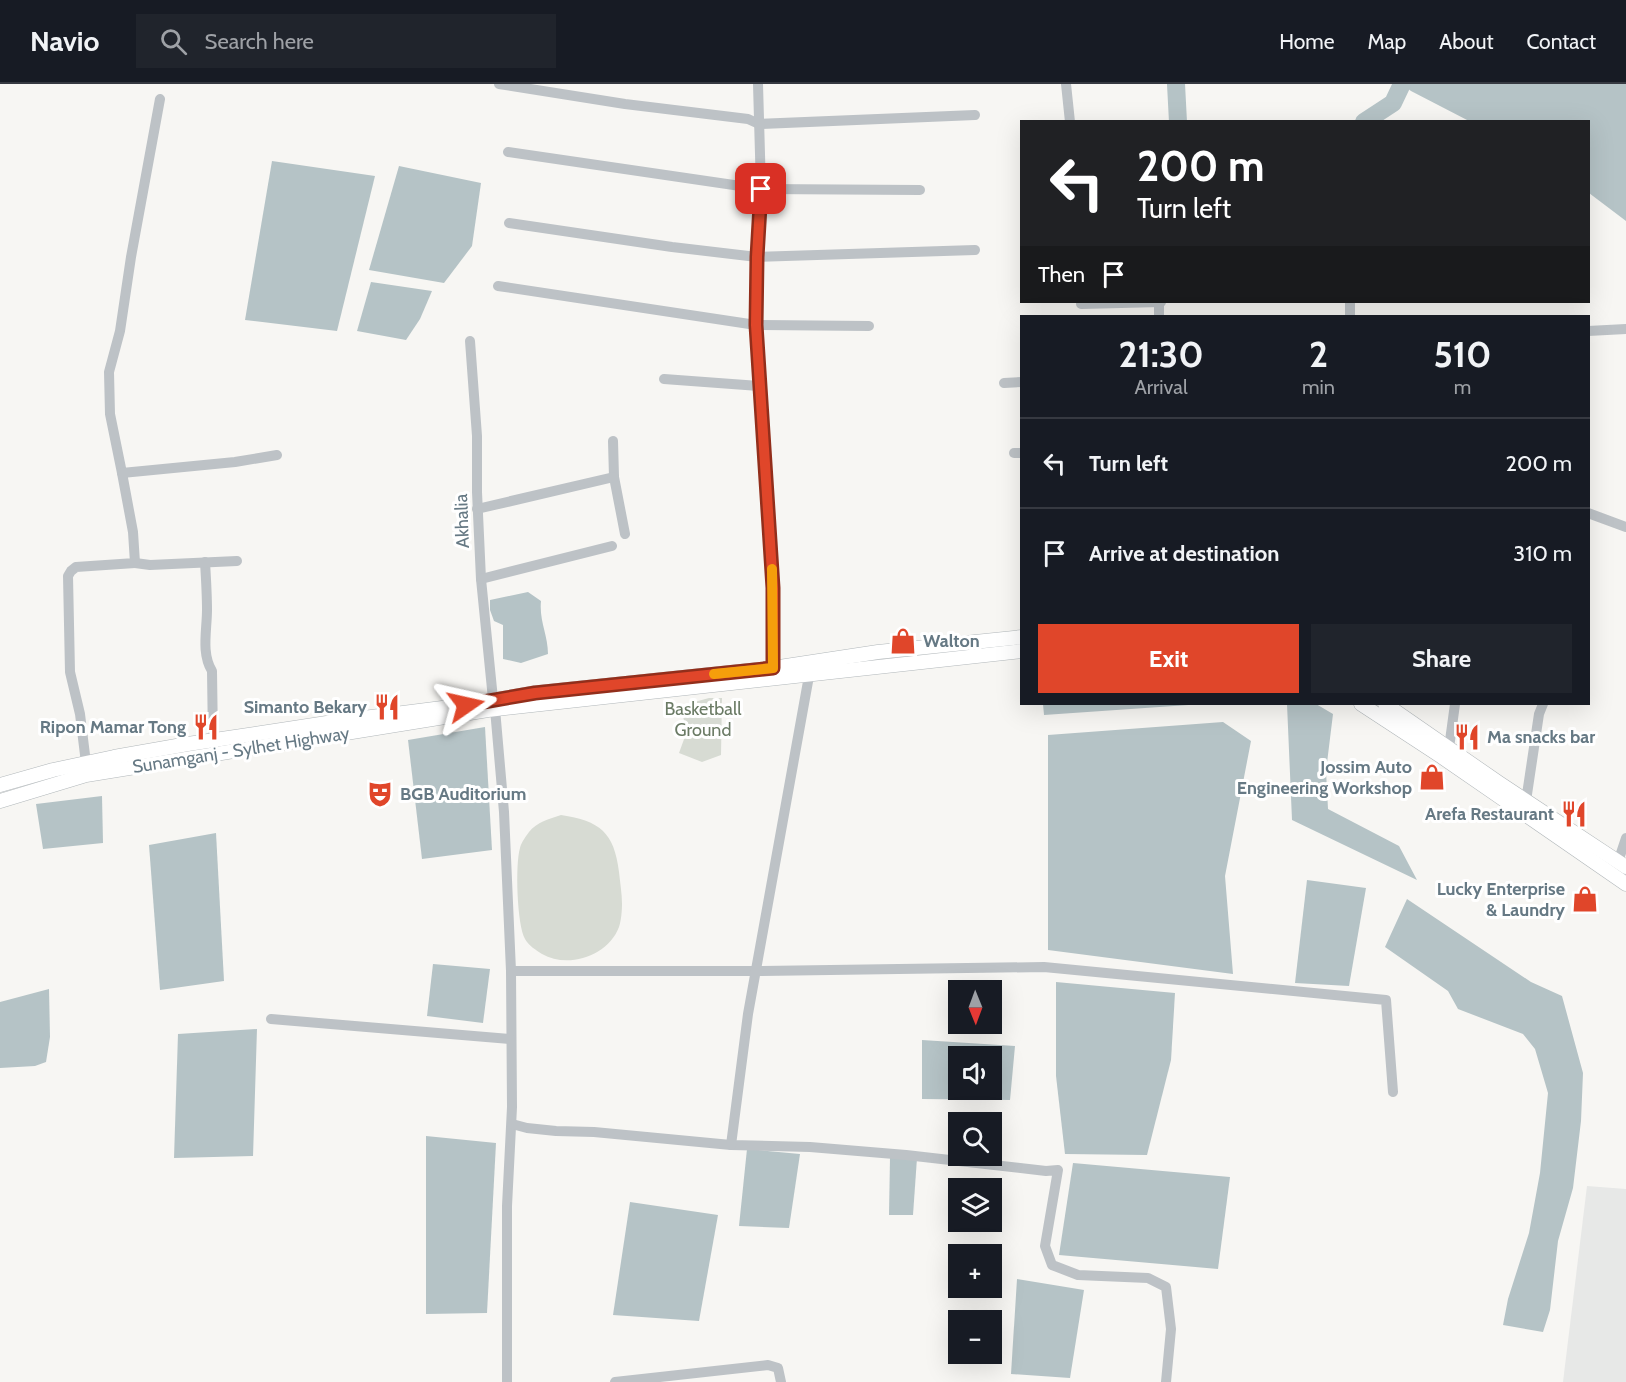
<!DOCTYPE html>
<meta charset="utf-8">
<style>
:root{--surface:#171b24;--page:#20242c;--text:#f1f3f6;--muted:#9ea1a6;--line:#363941;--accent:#e0462a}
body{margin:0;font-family:Cabin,sans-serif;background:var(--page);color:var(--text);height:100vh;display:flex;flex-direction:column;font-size:22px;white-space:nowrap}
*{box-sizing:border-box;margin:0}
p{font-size:20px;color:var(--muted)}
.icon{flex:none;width:33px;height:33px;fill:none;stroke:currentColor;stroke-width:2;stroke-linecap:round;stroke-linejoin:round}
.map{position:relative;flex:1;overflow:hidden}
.side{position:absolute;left:1020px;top:231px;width:570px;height:390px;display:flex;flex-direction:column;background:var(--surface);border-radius:0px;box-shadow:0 6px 24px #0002}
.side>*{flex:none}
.guide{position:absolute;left:1020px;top:36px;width:570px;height:183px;border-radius:0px;box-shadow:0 6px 24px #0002;background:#202124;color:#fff;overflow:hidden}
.needle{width:39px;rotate:179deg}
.controls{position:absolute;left:948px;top:896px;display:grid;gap:12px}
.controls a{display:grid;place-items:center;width:54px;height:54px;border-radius:0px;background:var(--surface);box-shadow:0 6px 24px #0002;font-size:30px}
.pin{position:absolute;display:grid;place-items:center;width:51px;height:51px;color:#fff;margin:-26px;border-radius:12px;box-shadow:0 3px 9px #0006}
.me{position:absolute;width:66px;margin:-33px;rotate:79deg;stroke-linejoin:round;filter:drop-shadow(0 0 4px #0008)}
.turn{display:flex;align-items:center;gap:21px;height:126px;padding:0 18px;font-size:27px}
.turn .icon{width:78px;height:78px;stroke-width:2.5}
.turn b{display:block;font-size:42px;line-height:51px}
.then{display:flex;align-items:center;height:57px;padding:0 18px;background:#0003;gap:12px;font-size:22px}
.eta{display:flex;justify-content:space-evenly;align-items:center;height:102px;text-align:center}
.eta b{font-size:36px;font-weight:800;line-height:42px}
.cta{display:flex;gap:12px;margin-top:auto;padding:12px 18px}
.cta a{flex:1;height:69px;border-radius:0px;background:var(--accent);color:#fff;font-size:24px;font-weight:800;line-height:69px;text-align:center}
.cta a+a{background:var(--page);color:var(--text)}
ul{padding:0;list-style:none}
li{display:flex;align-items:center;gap:18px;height:90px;padding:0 18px;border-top:2px solid var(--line)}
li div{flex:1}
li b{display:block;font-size:22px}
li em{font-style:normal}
header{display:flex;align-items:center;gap:36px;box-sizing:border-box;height:84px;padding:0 30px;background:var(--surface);border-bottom:2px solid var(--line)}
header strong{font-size:28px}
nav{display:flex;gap:33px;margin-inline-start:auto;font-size:21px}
.search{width:420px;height:54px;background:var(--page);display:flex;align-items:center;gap:15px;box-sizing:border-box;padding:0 21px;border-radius:0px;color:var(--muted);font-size:22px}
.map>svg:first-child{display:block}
.built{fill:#e7e8e7}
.green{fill:#d7dbd3}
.water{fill:#b5c3c6;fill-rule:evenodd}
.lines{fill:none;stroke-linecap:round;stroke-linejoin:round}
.river{stroke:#b5c3c6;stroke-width:18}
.major-casing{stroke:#b1b7ba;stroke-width:15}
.minor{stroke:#bdc2c6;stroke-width:10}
.major{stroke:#fff;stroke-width:14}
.route-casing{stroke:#922e1b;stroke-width:15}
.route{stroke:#e0462a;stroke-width:10}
.slow{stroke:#f59e0b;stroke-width:10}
.labels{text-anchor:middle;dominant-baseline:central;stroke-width:6;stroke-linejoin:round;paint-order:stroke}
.street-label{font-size:18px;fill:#667984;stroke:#fff}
.poi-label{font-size:18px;font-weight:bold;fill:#667984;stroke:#fff;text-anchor:end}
.park-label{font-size:18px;fill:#6b7b65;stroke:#fff}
</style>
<header>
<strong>Navio</strong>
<div class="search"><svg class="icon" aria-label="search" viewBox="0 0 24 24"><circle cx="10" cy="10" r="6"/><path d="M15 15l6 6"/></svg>Search here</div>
<nav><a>Home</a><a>Map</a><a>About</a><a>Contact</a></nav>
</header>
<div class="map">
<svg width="1626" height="1298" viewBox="0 0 1626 1298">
<rect width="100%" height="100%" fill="#f7f6f3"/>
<path class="built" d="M1587,1102L1626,1105V1298H1563Z"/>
<g class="green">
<path d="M709,614H722L721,671L702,678L679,669L687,647L680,622Z"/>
<path d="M561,731C600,737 614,748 619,788C620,798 622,810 622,820C622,827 621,837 619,843C608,872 568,885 542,870C536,866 529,862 525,855C517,841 515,780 520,764C521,759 526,752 529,748C537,738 549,735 561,731Z"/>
</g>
<g class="water">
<path d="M1402,0H1626V137L1589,109L1588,38L1469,37L1411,7Z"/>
<path d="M272,77L375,92L337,247L245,236Z"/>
<path d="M399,82L481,99L472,162L444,199L369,186Z"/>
<path d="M371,198L432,207L420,235L406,256L357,247Z"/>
<path d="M528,508L541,517C539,537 548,551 548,570L521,579L503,575V541L494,537L490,526V516Z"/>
<path d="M1043,620H1203L1044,631Z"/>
<path d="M1287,620H1316L1333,630L1326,687L1328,725L1399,762L1417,796L1292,736Z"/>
<path d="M1223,638L1251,657L1225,792L1233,890L1048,866V651Z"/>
<path d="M485,643L492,766L422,775L408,656Z"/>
<path d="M102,712L103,759L43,765L36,720Z"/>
<path d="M216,749L224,897L160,906L149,761Z"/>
<path d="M1307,796L1366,804L1349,902L1295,899Z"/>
<path d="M1407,815L1531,898L1562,912L1583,989L1581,1037L1573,1104L1558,1157L1550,1226L1543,1248L1503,1241L1508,1215L1529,1149L1540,1089L1548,1009L1535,965L1523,950L1458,925L1448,907L1385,863Z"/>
<path d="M433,880L490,885L483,939L427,932Z"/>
<path d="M1056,898L1175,909L1171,976L1147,1071L1065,1070L1056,992Z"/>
<path d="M49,905L50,953L46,978L35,982L0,984V918Z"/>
<path d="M257,945L253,1072L174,1074L178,950Z"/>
<path d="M922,956L1015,962L1010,1016L922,1015ZM958,972H992V1005H958Z"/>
<path d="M426,1052L496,1059L487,1229L426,1230Z"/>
<path d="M747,1065L800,1070L789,1144L739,1142Z"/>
<path d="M890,1074H917L913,1131H889Z"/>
<path d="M1073,1079L1230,1093L1218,1185L1059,1171Z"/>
<path d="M630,1118L718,1131L699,1237L613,1231Z"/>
<path d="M1017,1195L1084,1206L1070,1294L1011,1290Z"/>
</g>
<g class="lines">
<g class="river">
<path d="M1176,0L1178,38"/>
<path d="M1364,38L1393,19L1402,0"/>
</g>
<g class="major-casing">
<g id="major">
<path d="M1361,620L1442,673L1626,800"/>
<path d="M1385,620L1499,699L1626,783"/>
<path d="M0,701L53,686L114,673L188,660L340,637L466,621L535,609L773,584L878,568L1022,553"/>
<path d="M0,717L86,691L488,626L1022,567"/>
</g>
</g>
<g class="minor">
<path d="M499,0L625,20L748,35L759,40L975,31"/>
<path d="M758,0L761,105L757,173L756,241L773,504V584"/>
<path d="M1066,0L1070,38"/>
<path d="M508,68L761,105L920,106"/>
<path d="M509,139L672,163L757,173L975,166"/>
<path d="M498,202L756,241L869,242"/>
<path d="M1159,218V232"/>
<path d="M1081,220L1161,218"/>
<path d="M1350,232V218"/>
<path d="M1588,247L1626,245"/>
<path d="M470,257L477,352V408L481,495L493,615"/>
<path d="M664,295L759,302"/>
<path d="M1004,299L1022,298"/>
<path d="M613,357L614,393L625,450"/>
<path d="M1014,369H1022"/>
<path d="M122,389L110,330L109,288L120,247L131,173L160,15"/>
<path d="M477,425L614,393"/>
<path d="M1588,429L1626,443"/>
<path d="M205,478C206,494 207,510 207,526C207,546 201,569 212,587L213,657"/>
<path d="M135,479L150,481L237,477"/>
<path d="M481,495L612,462"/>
<path d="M495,625L504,728L511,887L512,1023L507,1122V1298"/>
<path d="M1449,664L1455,620"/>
<path d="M86,679L80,630L70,588L68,492L71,487L76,483L135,479L133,448L122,389L235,378L277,371"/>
<path d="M1526,717L1539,630L1543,620"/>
<path d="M1618,778L1626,754"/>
<path d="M511,887H755L1044,883L1386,916L1393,1008"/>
<path d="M271,935L510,955"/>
<path d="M512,1040L527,1044L556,1047L594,1048L731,1061L810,1063L906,1071L1046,1087L1058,1086L1045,1162L1052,1181L1078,1191L1148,1194L1166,1203L1171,1245L1166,1298"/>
<path d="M731,1061L748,930L809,592"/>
<path d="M615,1298L768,1281L778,1284L781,1298"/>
</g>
<use href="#major" class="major"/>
</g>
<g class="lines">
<g class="route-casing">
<path id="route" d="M466,621L535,609L773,584V504L756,241L757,173L761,105"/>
</g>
<use href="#route" class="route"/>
<path class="slow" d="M714,590L773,584L772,485"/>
</g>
<defs>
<g id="shop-bare" transform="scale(2.07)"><path d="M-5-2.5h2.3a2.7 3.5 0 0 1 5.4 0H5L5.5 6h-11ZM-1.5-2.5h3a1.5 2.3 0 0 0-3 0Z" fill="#e0462a" stroke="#fff" stroke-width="2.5" paint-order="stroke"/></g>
<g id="restaurant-bare" transform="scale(2.07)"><path d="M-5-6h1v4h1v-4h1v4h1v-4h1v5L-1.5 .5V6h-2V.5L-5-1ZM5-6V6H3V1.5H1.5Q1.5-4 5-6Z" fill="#e0462a" stroke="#fff" stroke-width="2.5" paint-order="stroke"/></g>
<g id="theatre-bare" transform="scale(2.07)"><path d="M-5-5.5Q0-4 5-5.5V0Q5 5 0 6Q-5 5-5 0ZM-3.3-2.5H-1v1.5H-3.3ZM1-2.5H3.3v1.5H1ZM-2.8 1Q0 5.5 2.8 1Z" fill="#e0462a" stroke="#fff" stroke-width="2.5" paint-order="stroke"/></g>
</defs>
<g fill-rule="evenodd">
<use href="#shop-bare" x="903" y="557"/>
<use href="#restaurant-bare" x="387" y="623"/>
<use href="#restaurant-bare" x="206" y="643"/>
<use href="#restaurant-bare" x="1467" y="653"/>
<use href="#shop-bare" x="1432" y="693"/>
<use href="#theatre-bare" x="380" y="710"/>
<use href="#restaurant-bare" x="1574" y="730"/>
<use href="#shop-bare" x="1585" y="815"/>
</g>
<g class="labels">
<g class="street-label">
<text transform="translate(462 437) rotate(-92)">Akhalia</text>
<text transform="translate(241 666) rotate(-9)">Sunamganj - Sylhet Highway</text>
</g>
<g class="poi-label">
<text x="923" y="557" text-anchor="start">Walton</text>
<text x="367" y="623">Simanto Bekary</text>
<text x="186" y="643">Ripon Mamar Tong</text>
<text x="1487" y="653" text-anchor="start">Ma snacks bar</text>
<text x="1412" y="683">Jossim Auto<tspan x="1412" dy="21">Engineering Workshop</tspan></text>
<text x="400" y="710" text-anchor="start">BGB Auditorium</text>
<text x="1554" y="730">Arefa Restaurant</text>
<text x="1565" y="805">Lucky Enterprise<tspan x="1565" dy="21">&amp; Laundry</tspan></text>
</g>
<g class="park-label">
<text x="703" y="625">Basketball<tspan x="703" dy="21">Ground</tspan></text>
</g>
</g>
</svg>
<div class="controls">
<a><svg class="needle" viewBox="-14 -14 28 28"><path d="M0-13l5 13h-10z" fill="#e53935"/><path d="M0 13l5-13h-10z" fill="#9ea1a6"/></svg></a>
<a><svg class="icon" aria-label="sound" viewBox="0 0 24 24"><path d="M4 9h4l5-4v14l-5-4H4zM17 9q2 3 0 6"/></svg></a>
<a><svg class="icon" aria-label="search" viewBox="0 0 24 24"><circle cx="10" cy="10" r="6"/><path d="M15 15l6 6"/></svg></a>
<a><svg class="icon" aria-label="layers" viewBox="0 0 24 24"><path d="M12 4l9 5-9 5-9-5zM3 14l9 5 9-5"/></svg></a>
<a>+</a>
<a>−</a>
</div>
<div class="pin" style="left:761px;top:105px;background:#d93025"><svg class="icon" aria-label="arrive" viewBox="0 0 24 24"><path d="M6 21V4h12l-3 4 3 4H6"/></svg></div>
<svg class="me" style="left:466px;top:621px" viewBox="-20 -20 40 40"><path d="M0-17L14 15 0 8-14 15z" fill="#e0462a" stroke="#fff" stroke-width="4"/></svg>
<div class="guide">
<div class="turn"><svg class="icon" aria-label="left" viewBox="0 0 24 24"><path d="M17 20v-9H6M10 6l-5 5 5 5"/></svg><div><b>200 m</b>Turn left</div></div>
<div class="then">Then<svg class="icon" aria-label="arrive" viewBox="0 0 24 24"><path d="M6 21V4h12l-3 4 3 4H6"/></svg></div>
</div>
<section class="side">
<div class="eta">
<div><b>21:30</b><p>Arrival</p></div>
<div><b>2</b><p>min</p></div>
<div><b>510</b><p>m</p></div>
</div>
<ul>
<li><svg class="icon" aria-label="left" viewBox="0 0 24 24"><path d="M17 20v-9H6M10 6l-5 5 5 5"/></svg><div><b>Turn left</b></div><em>200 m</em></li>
<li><svg class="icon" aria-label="arrive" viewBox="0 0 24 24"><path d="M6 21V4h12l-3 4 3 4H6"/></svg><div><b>Arrive at destination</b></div><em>310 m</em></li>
</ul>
<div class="cta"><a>Exit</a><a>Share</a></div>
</section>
</div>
